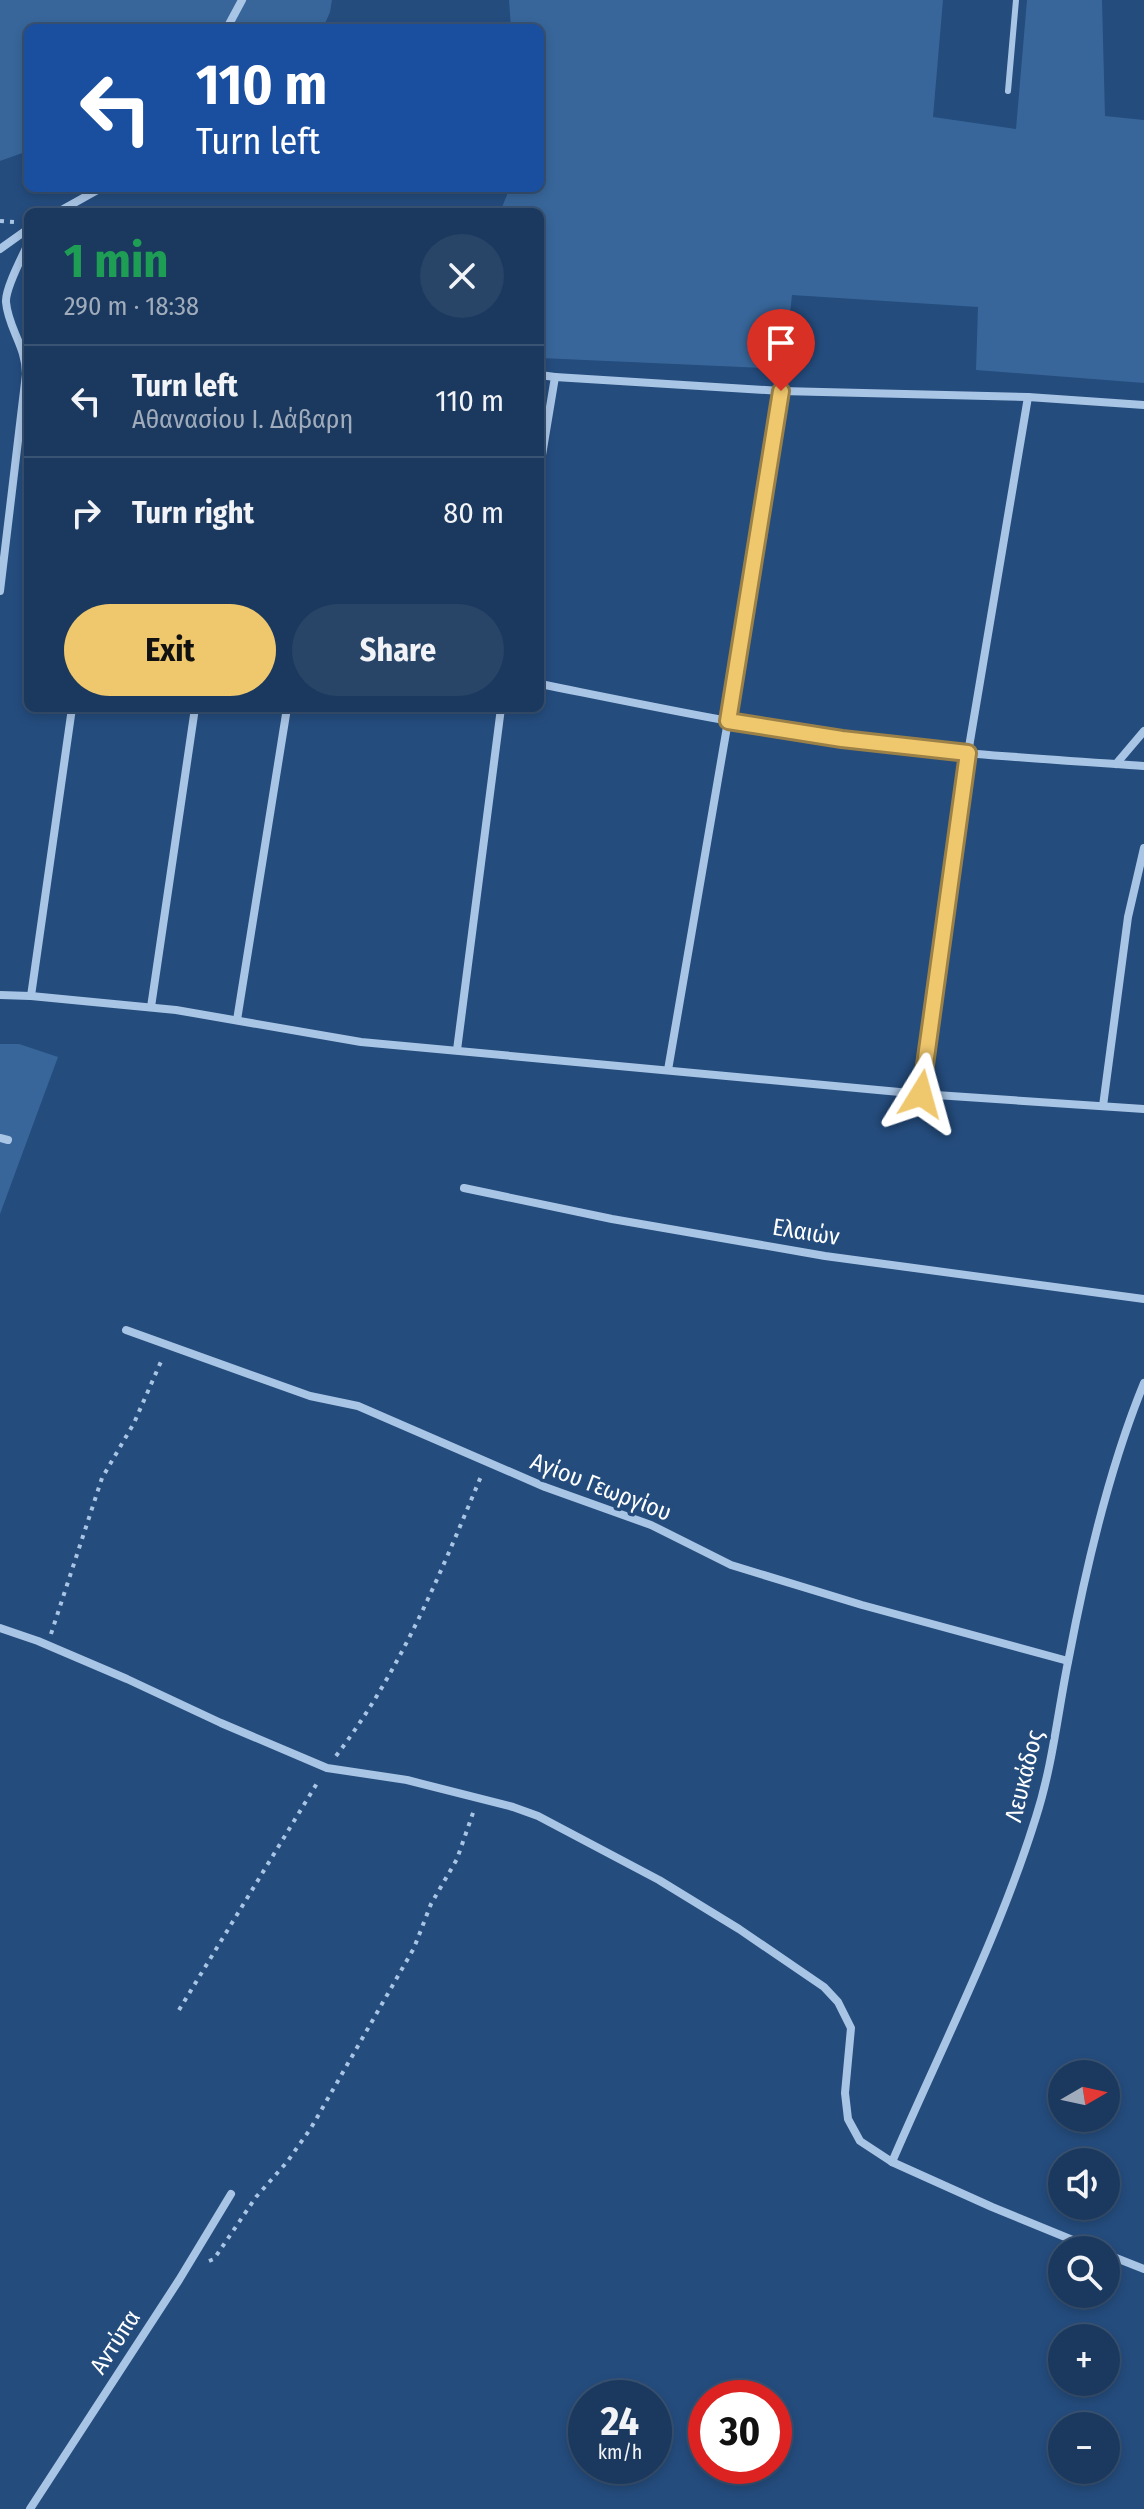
<!DOCTYPE html>
<meta charset="utf-8">
<style>
:root{--surface:#1b395e;--page:#284467;--text:#f1f3f6;--muted:#a0acbc;--line:#395373;--accent:#efc76d}
body{margin:0;font-family:"Fira Sans Condensed",sans-serif;background:var(--page);color:var(--text);height:100vh;display:flex;flex-direction:column;font-size:30px;white-space:nowrap}
*{box-sizing:border-box;margin:0}
p{font-size:26px;color:var(--muted)}
.icon{flex:none;width:44px;height:44px;fill:none;stroke:currentColor;stroke-width:2;stroke-linecap:round;stroke-linejoin:round}
.map{position:relative;flex:1;overflow:hidden}
.drawer{position:absolute;left:24px;top:208px;width:520px;height:504px;display:flex;flex-direction:column;background:var(--surface);border-radius:12px;box-shadow:0 4px 12px #0003,0 0 0 2px var(--line)}
.drawer>*{flex:none}
.guide{position:absolute;left:24px;top:24px;width:520px;height:168px;border-radius:12px;box-shadow:0 4px 12px #0003,0 0 0 2px var(--line);background:#1a4fa0;color:#fff;overflow:hidden}
.needle{width:52px;rotate:81deg}
.tools{position:absolute;left:1048px;top:2060px;display:grid;gap:16px}
.tools a{display:grid;place-items:center;width:72px;height:72px;border-radius:50%;background:var(--surface);box-shadow:0 4px 12px #0003,0 0 0 2px var(--line);font-size:40px}
.speed{position:absolute;left:568px;top:2380px;display:flex;gap:16px;font-size:40px;font-weight:700;text-align:center}
.speed>*{display:grid;place-content:center;width:104px;height:104px;border-radius:50%;background:var(--surface);box-shadow:0 4px 12px #0003,0 0 0 2px var(--line);line-height:1}
.speed small{font-size:20px;font-weight:400}
.speed .limit{border:12px solid #d22;background:#fff;color:#111}
.pin{position:absolute;display:grid;place-items:center;width:68px;height:68px;color:#fff;margin:-82px -34px;border-radius:50% 50% 50% 0;rotate:-45deg;box-shadow:0 0 8px #0007}
.pin .icon{rotate:45deg}
.me{position:absolute;width:88px;margin:-44px;rotate:8deg;stroke-linejoin:round;filter:drop-shadow(0 0 6px #0008)}
.turn{display:flex;align-items:center;gap:28px;height:168px;padding:0 40px;font-size:36px}
.turn .icon{width:104px;height:104px;stroke-width:2.5}
.turn b{display:block;font-size:56px;line-height:68px}
.round{display:grid;place-items:center;flex:none;width:84px;height:84px;border-radius:42px;background:var(--page)}
.headline{display:flex;align-items:center;justify-content:space-between;height:136px;padding:0 40px}
h1{font-size:48px;font-weight:700;line-height:60px;color:#1e9e55}
.primary-button{display:flex;gap:16px;margin-top:auto;padding:16px 40px}
.primary-button a{flex:1;height:92px;border-radius:48px;background:var(--accent);color:#111;font-size:32px;font-weight:700;line-height:92px;text-align:center}
.primary-button a+a{background:var(--page);color:var(--text)}
ul{padding:0;list-style:none}
li{display:flex;align-items:center;gap:24px;height:112px;padding:0 40px;border-top:2px solid var(--line)}
li div{flex:1}
li b{display:block;font-size:30px}
li em{font-style:normal}
.map>svg:first-child{display:block}
.green{fill:#38669a}
.lines{fill:none;stroke-linecap:round;stroke-linejoin:round}
.path{stroke:#a9c5e5;stroke-width:4;stroke-dasharray:4 6;stroke-linecap:butt}
.service{stroke:#a9c5e5;stroke-width:6}
.minor{stroke:#a9c5e5;stroke-width:8}
.route-casing{stroke:#9b8147;stroke-width:20}
.route{stroke:#efc76d;stroke-width:14}
.labels{text-anchor:middle;dominant-baseline:central;stroke-width:7;stroke-linejoin:round;paint-order:stroke}
.street-label{font-size:24px;fill:#fff;stroke:#244c7d}
</style>
<div class="map">
<svg width="1144" height="2509" viewBox="0 0 1144 2509">
<rect width="100%" height="100%" fill="#244c7d"/>
<g class="green">
<path d="M0,0H332L330,12L323,28H28V151L0,161Z"/>
<path d="M509,0H943L933,117L1016,129L1027,0H1102L1105,116L1144,120V383L976,370L978,307L792,295L784,369L540,358V212H500L507,195V188H540V28H511Z"/>
<path d="M0,1044H19L58,1057L0,1214Z"/>
</g>
<g class="lines">
<g class="path">
<path d="M0,221L14,222"/>
<path d="M51,1634L102,1478L134,1423L163,1357"/>
<path d="M336,1756C401,1671 441,1572 482,1474"/>
<path d="M179,2010L319,1780"/>
<path d="M209,2261L214,2259L256,2197L287,2162L311,2128L414,1948L431,1904L457,1859L474,1810"/>
</g>
<path class="service" d="M1008,91L1016,0"/>
<g class="minor">
<path d="M227,28L242,0"/>
<path d="M58,212L101,188"/>
<path d="M0,249L28,229"/>
<path d="M540,375L555,377L540,467"/>
<path d="M555,377L781,391L1028,397L1144,405"/>
<path d="M0,591L26,374C26,346 8,328 6,302C5,289 22,257 28,244"/>
<path d="M540,684C640,704 739,725 840,739C941,753 1043,759 1144,766"/>
<path d="M1116,764L1144,731"/>
<path d="M0,995L31,996L176,1010L361,1042L921,1094L1144,1109"/>
<path d="M31,996L72,708"/>
<path d="M151,1007L195,708"/>
<path d="M237,1020L287,708"/>
<path d="M457,1050L501,708"/>
<path d="M668,1070L728,721L781,391"/>
<path d="M921,1094L968,753L1028,397"/>
<path d="M1103,1106L1128,917L1144,848"/>
<path d="M0,1138L8,1140"/>
<path d="M464,1188L612,1219L825,1256L1144,1299"/>
<path d="M126,1330L310,1396L358,1406L545,1487L651,1525L731,1565L862,1605L1068,1661"/>
<path d="M0,1628L38,1641L127,1679L221,1723L327,1768L407,1780L513,1807L538,1816L659,1880L739,1929L824,1987L838,2002L851,2028L845,2093L848,2119L860,2141L892,2162L992,2207L1097,2250"/>
<path d="M892,2162C941,2048 999,1936 1036,1817C1053,1764 1058,1710 1069,1657C1086,1567 1109,1468 1144,1383"/>
<path d="M1106,2254L1144,2269"/>
<path d="M30,2509L179,2280L231,2194"/>
</g>
</g>
<g class="lines">
<g class="route-casing">
<path id="route" d="M781,391L728,721L842,739L968,753L921,1094"/>
</g>
<use href="#route" class="route"/>
</g>
<g class="labels">
<g class="street-label">
<text transform="translate(806 1232) rotate(9)">Ελαιών</text>
<text transform="translate(601 1487) rotate(21)">Αγίου Γεωργίου</text>
<text transform="translate(1024 1776) rotate(-76)">Λευκάδος</text>
<text transform="translate(115 2342) rotate(-57)">Αντύπα</text>
</g>
</g>
</svg>
<div class="tools">
<a><svg class="needle" viewBox="-14 -14 28 28"><path d="M0-13l5 13h-10z" fill="#e53935"/><path d="M0 13l5-13h-10z" fill="#a0acbc"/></svg></a>
<a><svg class="icon" aria-label="sound" viewBox="0 0 24 24"><path d="M4 9h4l5-4v14l-5-4H4zM17 9q2 3 0 6"/></svg></a>
<a><svg class="icon" aria-label="search" viewBox="0 0 24 24"><circle cx="10" cy="10" r="6"/><path d="M15 15l6 6"/></svg></a>
<a>+</a>
<a>−</a>
</div>
<div class="speed"><div>24<small>km/h</small></div><div class="limit">30</div></div>
<div class="pin" style="left:781px;top:391px;background:#d93025"><svg class="icon" aria-label="arrive" viewBox="0 0 24 24"><path d="M6 21V4h12l-3 4 3 4H6"/></svg></div>
<svg class="me" style="left:921px;top:1094px" viewBox="-20 -20 40 40"><path d="M0-17L14 15 0 8-14 15z" fill="#efc76d" stroke="#fff" stroke-width="4"/></svg>
<div class="guide">
<div class="turn"><svg class="icon" aria-label="left" viewBox="0 0 24 24"><path d="M17 20v-9H6M10 6l-5 5 5 5"/></svg><div><b>110 m</b>Turn left</div></div>
</div>
<section class="drawer">
<div class="headline"><div><h1>1 min</h1><p>290 m · 18:38</p></div><a class="round"><svg class="icon" aria-label="close" viewBox="0 0 24 24"><path d="M6 6l12 12M18 6L6 18"/></svg></a></div>
<ul>
<li><svg class="icon" aria-label="left" viewBox="0 0 24 24"><path d="M17 20v-9H6M10 6l-5 5 5 5"/></svg><div><b>Turn left</b><p>Αθανασίου Ι. Δάβαρη</p></div><em>110 m</em></li>
<li><svg class="icon" aria-label="right" viewBox="0 0 24 24"><path d="M7 20v-9h11M14 6l5 5-5 5"/></svg><div><b>Turn right</b></div><em>80 m</em></li>
</ul>
<div class="primary-button"><a>Exit</a><a>Share</a></div>
</section>
</div>
